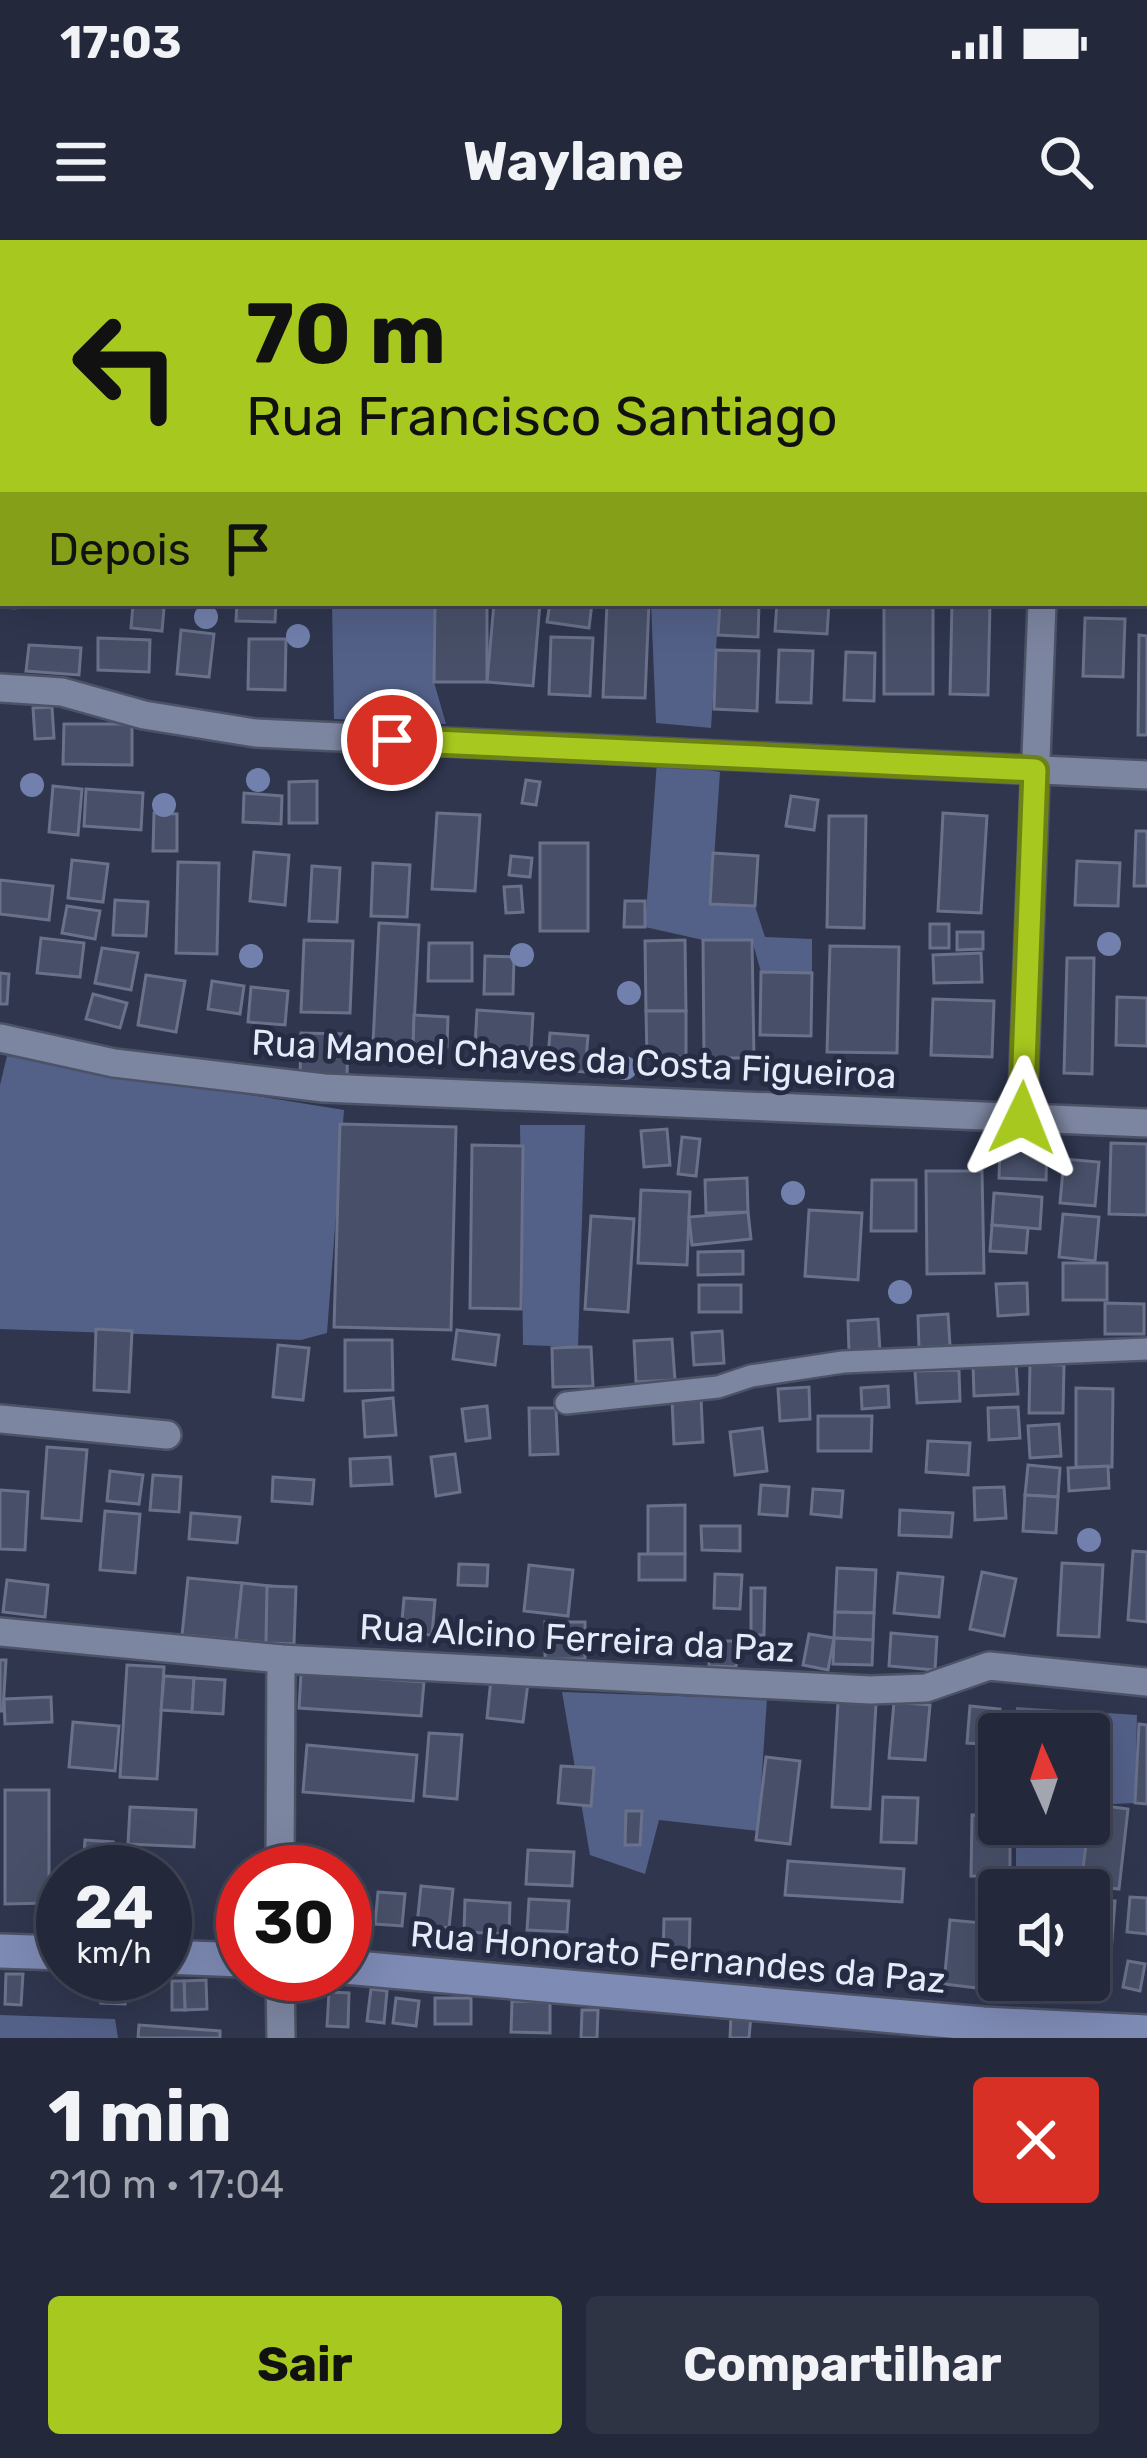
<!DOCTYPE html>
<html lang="pt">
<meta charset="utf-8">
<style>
:root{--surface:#23283a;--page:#2f3445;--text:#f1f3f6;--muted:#a3a6af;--line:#404454;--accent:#a7c81e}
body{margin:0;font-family:Rubik,sans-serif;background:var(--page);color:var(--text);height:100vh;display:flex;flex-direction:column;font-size:45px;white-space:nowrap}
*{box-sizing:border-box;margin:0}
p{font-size:39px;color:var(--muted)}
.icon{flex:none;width:66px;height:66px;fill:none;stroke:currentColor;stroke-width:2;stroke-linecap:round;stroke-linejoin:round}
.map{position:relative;height:1798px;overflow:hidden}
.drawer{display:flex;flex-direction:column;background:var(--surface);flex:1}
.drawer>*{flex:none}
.hud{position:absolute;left:0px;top:0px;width:1149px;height:366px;box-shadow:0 12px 48px #0002,0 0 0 3px var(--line);background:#a7c81e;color:#111;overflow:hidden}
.needle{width:78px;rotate:357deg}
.controls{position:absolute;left:978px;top:1473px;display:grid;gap:24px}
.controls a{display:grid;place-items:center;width:132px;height:132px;border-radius:12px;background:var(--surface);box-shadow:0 12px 48px #0002,0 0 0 3px var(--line);font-size:60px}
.speed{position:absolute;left:36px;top:1605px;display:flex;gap:24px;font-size:60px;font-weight:700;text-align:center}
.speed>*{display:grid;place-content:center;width:156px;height:156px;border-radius:50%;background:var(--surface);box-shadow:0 12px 48px #0002,0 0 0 3px var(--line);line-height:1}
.speed small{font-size:30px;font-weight:400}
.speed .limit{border:18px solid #d22;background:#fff;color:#111}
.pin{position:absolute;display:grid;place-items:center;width:102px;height:102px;color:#fff;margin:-51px;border:6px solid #fff;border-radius:50%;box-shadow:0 3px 12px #0007}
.me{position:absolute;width:132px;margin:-66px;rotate:2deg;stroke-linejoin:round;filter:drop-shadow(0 0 9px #0008)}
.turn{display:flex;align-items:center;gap:42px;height:252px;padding:0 48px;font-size:54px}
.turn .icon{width:156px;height:156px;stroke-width:2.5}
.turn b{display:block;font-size:84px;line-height:102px}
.then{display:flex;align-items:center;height:114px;padding:0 48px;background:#0003;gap:24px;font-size:45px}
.round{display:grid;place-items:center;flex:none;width:126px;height:126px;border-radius:12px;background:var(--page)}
.overview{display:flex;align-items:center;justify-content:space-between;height:204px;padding:0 48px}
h1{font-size:72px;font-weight:700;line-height:90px}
.primary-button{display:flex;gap:24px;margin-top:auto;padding:24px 48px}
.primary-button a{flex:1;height:138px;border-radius:12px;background:var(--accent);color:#111;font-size:48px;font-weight:700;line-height:138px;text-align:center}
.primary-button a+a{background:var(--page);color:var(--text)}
.status{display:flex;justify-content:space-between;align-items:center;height:84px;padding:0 60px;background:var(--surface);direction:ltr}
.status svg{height:33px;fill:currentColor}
header{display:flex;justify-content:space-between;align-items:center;height:156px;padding:0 48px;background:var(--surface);font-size:54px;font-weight:700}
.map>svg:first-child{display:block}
.green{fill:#536088}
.building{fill:#485069;stroke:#69718b;stroke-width:3}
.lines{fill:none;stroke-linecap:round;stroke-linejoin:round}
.pedestrian-casing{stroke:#4d5367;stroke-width:26}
.minor-casing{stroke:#4d5367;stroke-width:32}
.secondary-casing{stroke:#4d5367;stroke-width:38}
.pedestrian{stroke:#7d86a1;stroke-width:21}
.minor{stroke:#7d86a1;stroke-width:27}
.secondary{stroke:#7e8bb5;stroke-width:33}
.tree{fill:#7280ad}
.route-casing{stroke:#6d8214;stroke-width:30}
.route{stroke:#a7c81e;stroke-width:21}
.labels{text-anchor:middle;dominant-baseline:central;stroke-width:10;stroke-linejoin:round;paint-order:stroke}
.street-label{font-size:36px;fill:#e6ebfa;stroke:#252c43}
</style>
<div class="status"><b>17:03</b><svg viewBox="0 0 49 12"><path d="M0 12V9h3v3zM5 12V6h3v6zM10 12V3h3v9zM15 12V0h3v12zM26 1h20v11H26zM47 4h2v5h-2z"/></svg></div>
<header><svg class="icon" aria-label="menu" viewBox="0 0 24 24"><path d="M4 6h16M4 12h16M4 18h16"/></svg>Waylane<svg class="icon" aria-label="search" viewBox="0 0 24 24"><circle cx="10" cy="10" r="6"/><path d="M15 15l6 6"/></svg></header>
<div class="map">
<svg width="1147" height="1798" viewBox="0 0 1147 1798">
<rect width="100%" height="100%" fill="#2f364e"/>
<g class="green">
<path d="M332,363H435L434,442L446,484L334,479Z"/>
<path d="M651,363H719L711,488L656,483Z"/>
<path d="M657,521L720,532L711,663L755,666L765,697L812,699V733L761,732L752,700H703L645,687Z"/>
<path d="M7,816L344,870L327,1093L301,1100L0,1089V845Z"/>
<path d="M520,885H585L578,1107L523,1105Z"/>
<path d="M562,1452L767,1459L758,1591L659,1580L645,1634L590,1615Z"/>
<path d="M1016,1467L1137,1475L1135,1563L1092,1565L1089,1582V1494H1016Z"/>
<path d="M1016,1584H1089L1081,1650H1016Z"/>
<path d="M0,1775L115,1779L118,1798H0Z"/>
</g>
<g class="building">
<rect x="72" y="0" width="178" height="3"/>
<rect x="396" y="0" width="48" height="3"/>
<path d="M454,0H504L454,3Z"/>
<rect x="902" y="0" width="47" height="3"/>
<path d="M0,330L3,363H15V368L0,367Z"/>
<path d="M237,363H276L275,382L236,381Z"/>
<path d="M435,363H487V442H434Z"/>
<path d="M494,363H540L533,446L487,442Z"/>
<path d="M550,363H592L589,388L547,382Z"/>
<path d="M607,363H649L645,458L603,457Z"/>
<path d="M720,363H759L758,397L718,395Z"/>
<path d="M777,363H829L827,394L775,391Z"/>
<rect x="884" y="363" width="49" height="91"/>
<path d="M952,363H990L988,455L950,454Z"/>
<path d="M133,365L164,368L162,391L131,388Z"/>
<path d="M1085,378L1125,379L1123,437L1083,436Z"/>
<path d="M181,390L214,394L209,437L177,434Z"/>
<path d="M1139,395L1147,396V495H1138Z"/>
<path d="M551,397L593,398L590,456L549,454Z"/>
<path d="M98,398L150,400L149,432L98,430Z"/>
<path d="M249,399H286L285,450L248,449Z"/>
<path d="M29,405L81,408L79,435L26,431Z"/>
<path d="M716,410L759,411L757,471L714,469Z"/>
<path d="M779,410L813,411L811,463L777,462Z"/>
<path d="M846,412L875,413L874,461L844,460Z"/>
<path d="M52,467L54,498L35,499L33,468Z"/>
<path d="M64,484H132V525L63,524Z"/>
<path d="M526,540L540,542L536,565L522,563Z"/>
<path d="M317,541V583H289V542Z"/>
<path d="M53,546L82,549L78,595L49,592Z"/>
<path d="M86,549L143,553L141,590L84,586Z"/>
<path d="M244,553L282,556L281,584L243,582Z"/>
<path d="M791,556L818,560L814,590L786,586Z"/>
<path d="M154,573L177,574V611H153Z"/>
<path d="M437,573L480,575L475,651L432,649Z"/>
<path d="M943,573L987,576L981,673L938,671Z"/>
<path d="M829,576H866L864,688L827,687Z"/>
<path d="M1136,591H1147V646H1134Z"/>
<rect x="540" y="603" width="48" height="88"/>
<path d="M254,612L289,615L285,665L250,661Z"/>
<path d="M713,613L758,616L755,666L710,664Z"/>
<path d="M511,616L532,618L530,637L509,635Z"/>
<path d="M72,620L108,624L103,662L68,658Z"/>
<path d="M1077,621L1120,623L1118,666L1075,665Z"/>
<path d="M178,622L219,623L217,714L176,713Z"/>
<path d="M373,623L410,625L407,677L371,676Z"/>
<path d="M312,626L340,628L337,682L309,681Z"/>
<path d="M0,640L53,646L49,680L0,674Z"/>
<path d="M521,646L523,672L506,673L504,647Z"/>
<path d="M115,660L148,662L146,696L113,695Z"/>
<path d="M625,661H645V687H624Z"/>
<path d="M67,666L100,671L95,699L62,693Z"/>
<path d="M379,683L419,685L413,806L373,803Z"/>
<rect x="930" y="684" width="19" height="24"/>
<path d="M957,692H983V709L957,710Z"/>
<path d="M41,698L84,703L80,737L37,733Z"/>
<path d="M304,700L353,701L350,773L301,772Z"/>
<path d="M685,700L686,771H646L645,701Z"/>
<path d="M703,700H752L754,818H704Z"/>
<path d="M429,703H472V741H428Z"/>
<path d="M830,706L899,707L897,813L827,812Z"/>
<path d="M102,708L138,713L131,750L95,743Z"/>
<path d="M981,713L982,742L934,743L933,715Z"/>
<path d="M485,716L514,717L513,754H484Z"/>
<path d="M1067,718H1094L1092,834L1064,833Z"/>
<path d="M761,732L812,733L811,796L760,795Z"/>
<path d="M0,733L9,734L7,764H0Z"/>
<path d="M146,735L185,741L176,792L138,785Z"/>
<path d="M212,741L244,746L240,774L208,769Z"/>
<path d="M251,747L288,751L285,785L248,782Z"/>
<path d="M93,754L127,763L120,788L86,779Z"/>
<path d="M1117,757L1147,758V806L1116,805Z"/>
<path d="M933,759L994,761L992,817L931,815Z"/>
<path d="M477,770L533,774L531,810L475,807Z"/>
<path d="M646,771H686V817H647Z"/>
<path d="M414,775L448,777L447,807L413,806Z"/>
<path d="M301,793L348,794L347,839L300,838Z"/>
<path d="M550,793L588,796L585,832L547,829Z"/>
<path d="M340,884L456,887L451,1090L334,1087Z"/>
<path d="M667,889L670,925L644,927L641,891Z"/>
<path d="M682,897L700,899L696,936L678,934Z"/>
<path d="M1111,903L1147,904V975L1109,974Z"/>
<path d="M472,905L523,906L521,1069L470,1068Z"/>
<path d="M1000,907L1047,908L1046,940L999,938Z"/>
<path d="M1064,919L1099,922L1095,966L1060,963Z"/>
<path d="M926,931H982L984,1033L927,1034Z"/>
<path d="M747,938L748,972L706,973L705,940Z"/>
<path d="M872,940H916V991H871Z"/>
<path d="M641,950L690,952L687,1025L638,1023Z"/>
<path d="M994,953L1042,957L1040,989L992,985Z"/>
<path d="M809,970L862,973L858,1040L805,1036Z"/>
<path d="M748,972L751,999L692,1005L689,977Z"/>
<path d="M1063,974L1099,977L1095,1021L1059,1017Z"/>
<path d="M591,976L634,979L628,1072L585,1069Z"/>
<path d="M992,985L1028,988L1026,1013L990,1011Z"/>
<path d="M743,1011V1034L698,1035V1012Z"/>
<rect x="1063" y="1023" width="44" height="37"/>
<path d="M1027,1043L1028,1074L998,1076L996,1044Z"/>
<rect x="699" y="1045" width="42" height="27"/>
<path d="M1105,1063L1144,1064V1094H1105Z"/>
<path d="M948,1074L950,1106L919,1108L918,1076Z"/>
<path d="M878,1079L880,1111L849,1112L848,1081Z"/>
<path d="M96,1089L132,1091L129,1152L94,1150Z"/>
<path d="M457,1090L499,1095L495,1125L453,1119Z"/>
<path d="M722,1091L724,1123L694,1125L692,1093Z"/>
<path d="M672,1099L675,1140L636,1142L634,1101Z"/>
<path d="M345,1100H392L393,1150L345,1151Z"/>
<path d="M278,1105L309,1108L303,1160L273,1157Z"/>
<path d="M578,1107H591L593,1146L553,1147L552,1108Z"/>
<path d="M1016,1123L1018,1154L974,1156L973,1125Z"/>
<path d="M1030,1124L1064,1125L1063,1173H1029Z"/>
<path d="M959,1130L960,1161L917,1163L915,1131Z"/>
<path d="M888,1146L889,1167L862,1169L861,1148Z"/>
<path d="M809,1147L810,1179L780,1181L778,1149Z"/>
<path d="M1076,1148L1113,1149L1112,1227H1076Z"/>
<path d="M393,1158L396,1195L365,1197L363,1161Z"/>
<path d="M701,1158L703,1202L674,1204L672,1160Z"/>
<path d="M487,1166L490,1198L466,1201L462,1169Z"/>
<path d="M1018,1167L1020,1198L989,1200L988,1168Z"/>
<path d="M529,1168H556L558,1214L530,1215Z"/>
<path d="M818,1176H872L871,1211H818Z"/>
<path d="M1059,1184L1061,1216L1030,1218L1028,1186Z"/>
<path d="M762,1188L767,1231L735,1235L730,1192Z"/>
<path d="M928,1201L970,1203L968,1235L926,1232Z"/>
<path d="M47,1207L87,1210L81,1281L42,1278Z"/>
<path d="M455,1214L460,1252L436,1256L431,1217Z"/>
<path d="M390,1217L392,1244L351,1246L350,1219Z"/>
<path d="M1028,1225L1060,1228L1058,1257L1025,1255Z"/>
<path d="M1108,1226L1109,1248L1069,1251L1068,1228Z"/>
<path d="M110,1231L143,1235L139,1264L107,1261Z"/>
<path d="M153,1235L181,1237L179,1272L150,1270Z"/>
<path d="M273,1237L314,1240L312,1264L272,1261Z"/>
<path d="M761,1245L789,1247L787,1276L759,1274Z"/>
<path d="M1004,1247L1006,1278L975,1280L974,1248Z"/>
<path d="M813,1249L843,1251L841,1277L811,1274Z"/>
<path d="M0,1250L28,1252L25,1310L0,1309Z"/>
<path d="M1025,1255L1058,1257L1056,1293L1023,1291Z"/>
<path d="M685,1265V1314H648V1266Z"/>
<path d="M900,1270L953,1273L951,1297L899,1295Z"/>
<path d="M105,1271L140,1274L135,1333L100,1330Z"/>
<path d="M191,1273L240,1277L237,1303L189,1299Z"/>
<path d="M701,1286H740V1311L702,1310Z"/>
<path d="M1133,1311L1147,1312V1382L1128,1380Z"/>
<rect x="639" y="1314" width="46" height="26"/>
<path d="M1062,1323L1103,1325L1099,1397L1058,1395Z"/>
<path d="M459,1324L488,1325L487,1346L458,1345Z"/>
<path d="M529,1325L573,1330L568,1376L524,1371Z"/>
<path d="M837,1328L876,1330L874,1373L835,1372Z"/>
<path d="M982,1332L1016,1339L1004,1396L970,1389Z"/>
<path d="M898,1333L943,1337L939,1377L894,1373Z"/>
<path d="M715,1334L742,1335L740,1369L714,1368Z"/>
<path d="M188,1338L242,1343L236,1400L182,1395Z"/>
<path d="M7,1340L48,1345L45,1377L3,1372Z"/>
<path d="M242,1343L271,1346L266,1403L236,1400Z"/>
<path d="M267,1346L296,1347L294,1404L266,1403Z"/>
<path d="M751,1348H765L764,1395H751Z"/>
<path d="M404,1358L435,1360L432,1395L401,1392Z"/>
<path d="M835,1372L874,1373L873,1400L834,1398Z"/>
<rect x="545" y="1382" width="40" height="37"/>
<path d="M891,1393L937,1397L935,1430L889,1426Z"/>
<path d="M809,1394L834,1398L828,1430L803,1425Z"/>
<path d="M834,1398L873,1400L872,1425L833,1424Z"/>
<path d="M710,1401H737L736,1427L709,1426Z"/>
<path d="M0,1420H6L3,1471H0Z"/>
<path d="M127,1425L164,1427L157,1539L120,1537Z"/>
<path d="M301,1433L424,1442L421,1476L299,1468Z"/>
<path d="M164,1436L194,1438L192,1472L161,1470Z"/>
<path d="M194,1438L225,1440L223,1474L192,1472Z"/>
<path d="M491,1439L528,1443L523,1482L487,1478Z"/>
<path d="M51,1457L52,1482L5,1484L4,1459Z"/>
<path d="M838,1462L876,1464L870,1569L832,1567Z"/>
<path d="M894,1462L930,1465L925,1520L889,1518Z"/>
<path d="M970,1466L1000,1469L997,1505L967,1503Z"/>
<path d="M73,1482L119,1486L115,1531L69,1527Z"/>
<path d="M1139,1484L1147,1485V1564L1135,1563Z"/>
<path d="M429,1493L462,1495L457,1559L424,1556Z"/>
<path d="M307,1505L417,1515L413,1561L303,1552Z"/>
<path d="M766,1517L800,1521L790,1604L756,1600Z"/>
<path d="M561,1526L594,1528L591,1566L558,1563Z"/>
<path d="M5,1550H49V1663L5,1664Z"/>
<path d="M883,1557L918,1558L916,1603L881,1602Z"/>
<path d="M1091,1564L1128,1569L1119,1649L1081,1645Z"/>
<path d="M130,1567L196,1570L194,1607L128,1604Z"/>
<path d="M626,1571H642L640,1605H625Z"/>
<path d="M972,1575L999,1576V1584H1010V1637L971,1636Z"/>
<path d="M85,1600L113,1602L110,1632H83Z"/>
<path d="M528,1610L574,1612L572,1646L526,1644Z"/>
<path d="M788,1621L904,1629L902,1662L785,1655Z"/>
<path d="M421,1646L453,1649L449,1688L417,1685Z"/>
<path d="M165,1647L177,1648L173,1684L165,1683Z"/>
<path d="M378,1652L405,1654L402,1686L375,1684Z"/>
<path d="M1130,1657L1147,1658V1694L1127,1692Z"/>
<path d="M529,1659L569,1661L567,1692L527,1690Z"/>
<path d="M465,1660L510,1663L509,1694L464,1692Z"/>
<path d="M1089,1660L1115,1661L1110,1726L1089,1725Z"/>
<path d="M664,1679H690L689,1718L663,1717Z"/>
<path d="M950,1680L983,1683L977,1748L944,1744Z"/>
<path d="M983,1683L999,1685V1740H1006L1005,1750L977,1748Z"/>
<path d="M1128,1721L1145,1724L1140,1751L1123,1747Z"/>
<path d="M6,1734H23L21,1765L5,1764Z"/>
<path d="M103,1736L126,1737L125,1764L101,1763Z"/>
<path d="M206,1740L207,1769L185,1770L184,1741Z"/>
<path d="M172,1741H184L185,1770H172Z"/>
<path d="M371,1749L387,1751L384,1783L367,1781Z"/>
<path d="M329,1752L349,1753L348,1787L327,1786Z"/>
<path d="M396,1758L419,1761L416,1786L393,1783Z"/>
<rect x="435" y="1758" width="36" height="26"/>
<path d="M512,1761L550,1762V1793L511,1792Z"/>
<path d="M582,1770H598L597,1798H581Z"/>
<path d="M731,1775L751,1776L749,1798H730Z"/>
<path d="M139,1785L220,1791V1798H138Z"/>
</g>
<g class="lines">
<g class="pedestrian-casing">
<path id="pedestrian" d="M566,1163L718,1147L751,1136L843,1122L1147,1109"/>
</g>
<g class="minor-casing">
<g id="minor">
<path d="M366,3V0"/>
<path d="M1062,3V0"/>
<path d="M1146,184H1147"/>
<path d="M0,193H3"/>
<path d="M0,448L62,452L144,475L255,493L1147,535"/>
<path d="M0,798L114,823L324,848L1147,883"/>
<path d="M1022,878L1042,363"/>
<path d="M0,1179L167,1195"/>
<path d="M0,1392L281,1419L870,1450L926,1448L989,1426L1147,1442"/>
<path d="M280,1632L281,1419"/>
<path d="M280,1734L281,1798"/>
</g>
</g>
<g class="secondary-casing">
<g id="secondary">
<path d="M0,1711L63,1713"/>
<path d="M165,1717L243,1720"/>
<path d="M345,1727L983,1784L1147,1792"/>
</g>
</g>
<use href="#pedestrian" class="pedestrian"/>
<use href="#minor" class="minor"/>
<use href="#secondary" class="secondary"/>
</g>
<g class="tree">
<circle cx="206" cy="377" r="12"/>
<circle cx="298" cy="396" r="12"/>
<circle cx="258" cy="540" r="12"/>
<circle cx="32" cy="545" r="12"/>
<circle cx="164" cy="565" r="12"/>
<circle cx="1109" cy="704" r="12"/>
<circle cx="522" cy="715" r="12"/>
<circle cx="251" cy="716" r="12"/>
<circle cx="629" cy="753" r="12"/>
<circle cx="625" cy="828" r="12"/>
<circle cx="793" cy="953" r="12"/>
<circle cx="900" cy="1052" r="12"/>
<circle cx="1089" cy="1300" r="12"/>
</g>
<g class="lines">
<g class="route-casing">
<path id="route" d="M392,500L1035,530L1022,878"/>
</g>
<use href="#route" class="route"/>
</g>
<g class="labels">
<g class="street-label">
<text transform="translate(574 819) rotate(3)">Rua Manoel Chaves da Costa Figueiroa</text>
<text transform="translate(577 1398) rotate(3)">Rua Alcino Ferreira da Paz</text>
<text transform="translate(678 1717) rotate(5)">Rua Honorato Fernandes da Paz</text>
</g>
</g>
</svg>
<div class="controls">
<a><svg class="needle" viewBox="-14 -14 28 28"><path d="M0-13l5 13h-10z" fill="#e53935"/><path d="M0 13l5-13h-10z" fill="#a3a6af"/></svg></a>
<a><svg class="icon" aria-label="sound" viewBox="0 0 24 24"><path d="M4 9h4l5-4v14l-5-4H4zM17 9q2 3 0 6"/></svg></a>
</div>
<div class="speed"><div>24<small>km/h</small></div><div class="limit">30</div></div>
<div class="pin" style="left:392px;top:500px;background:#d93025"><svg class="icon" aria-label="arrive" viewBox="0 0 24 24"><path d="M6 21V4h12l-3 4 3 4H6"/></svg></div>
<svg class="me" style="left:1022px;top:878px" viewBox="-20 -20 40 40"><path d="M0-17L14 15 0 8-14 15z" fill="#a7c81e" stroke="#fff" stroke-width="4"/></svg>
<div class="hud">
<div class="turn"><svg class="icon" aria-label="left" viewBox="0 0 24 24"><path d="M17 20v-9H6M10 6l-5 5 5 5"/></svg><div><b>70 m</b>Rua Francisco Santiago</div></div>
<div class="then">Depois<svg class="icon" aria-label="arrive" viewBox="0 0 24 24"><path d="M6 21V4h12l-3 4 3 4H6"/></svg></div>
</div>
</div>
<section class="drawer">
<div class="overview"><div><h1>1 min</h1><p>210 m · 17:04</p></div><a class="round" style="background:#d93025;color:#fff"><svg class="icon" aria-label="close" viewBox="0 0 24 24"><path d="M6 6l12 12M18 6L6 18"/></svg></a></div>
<div class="primary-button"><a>Sair</a><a>Compartilhar</a></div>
</section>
